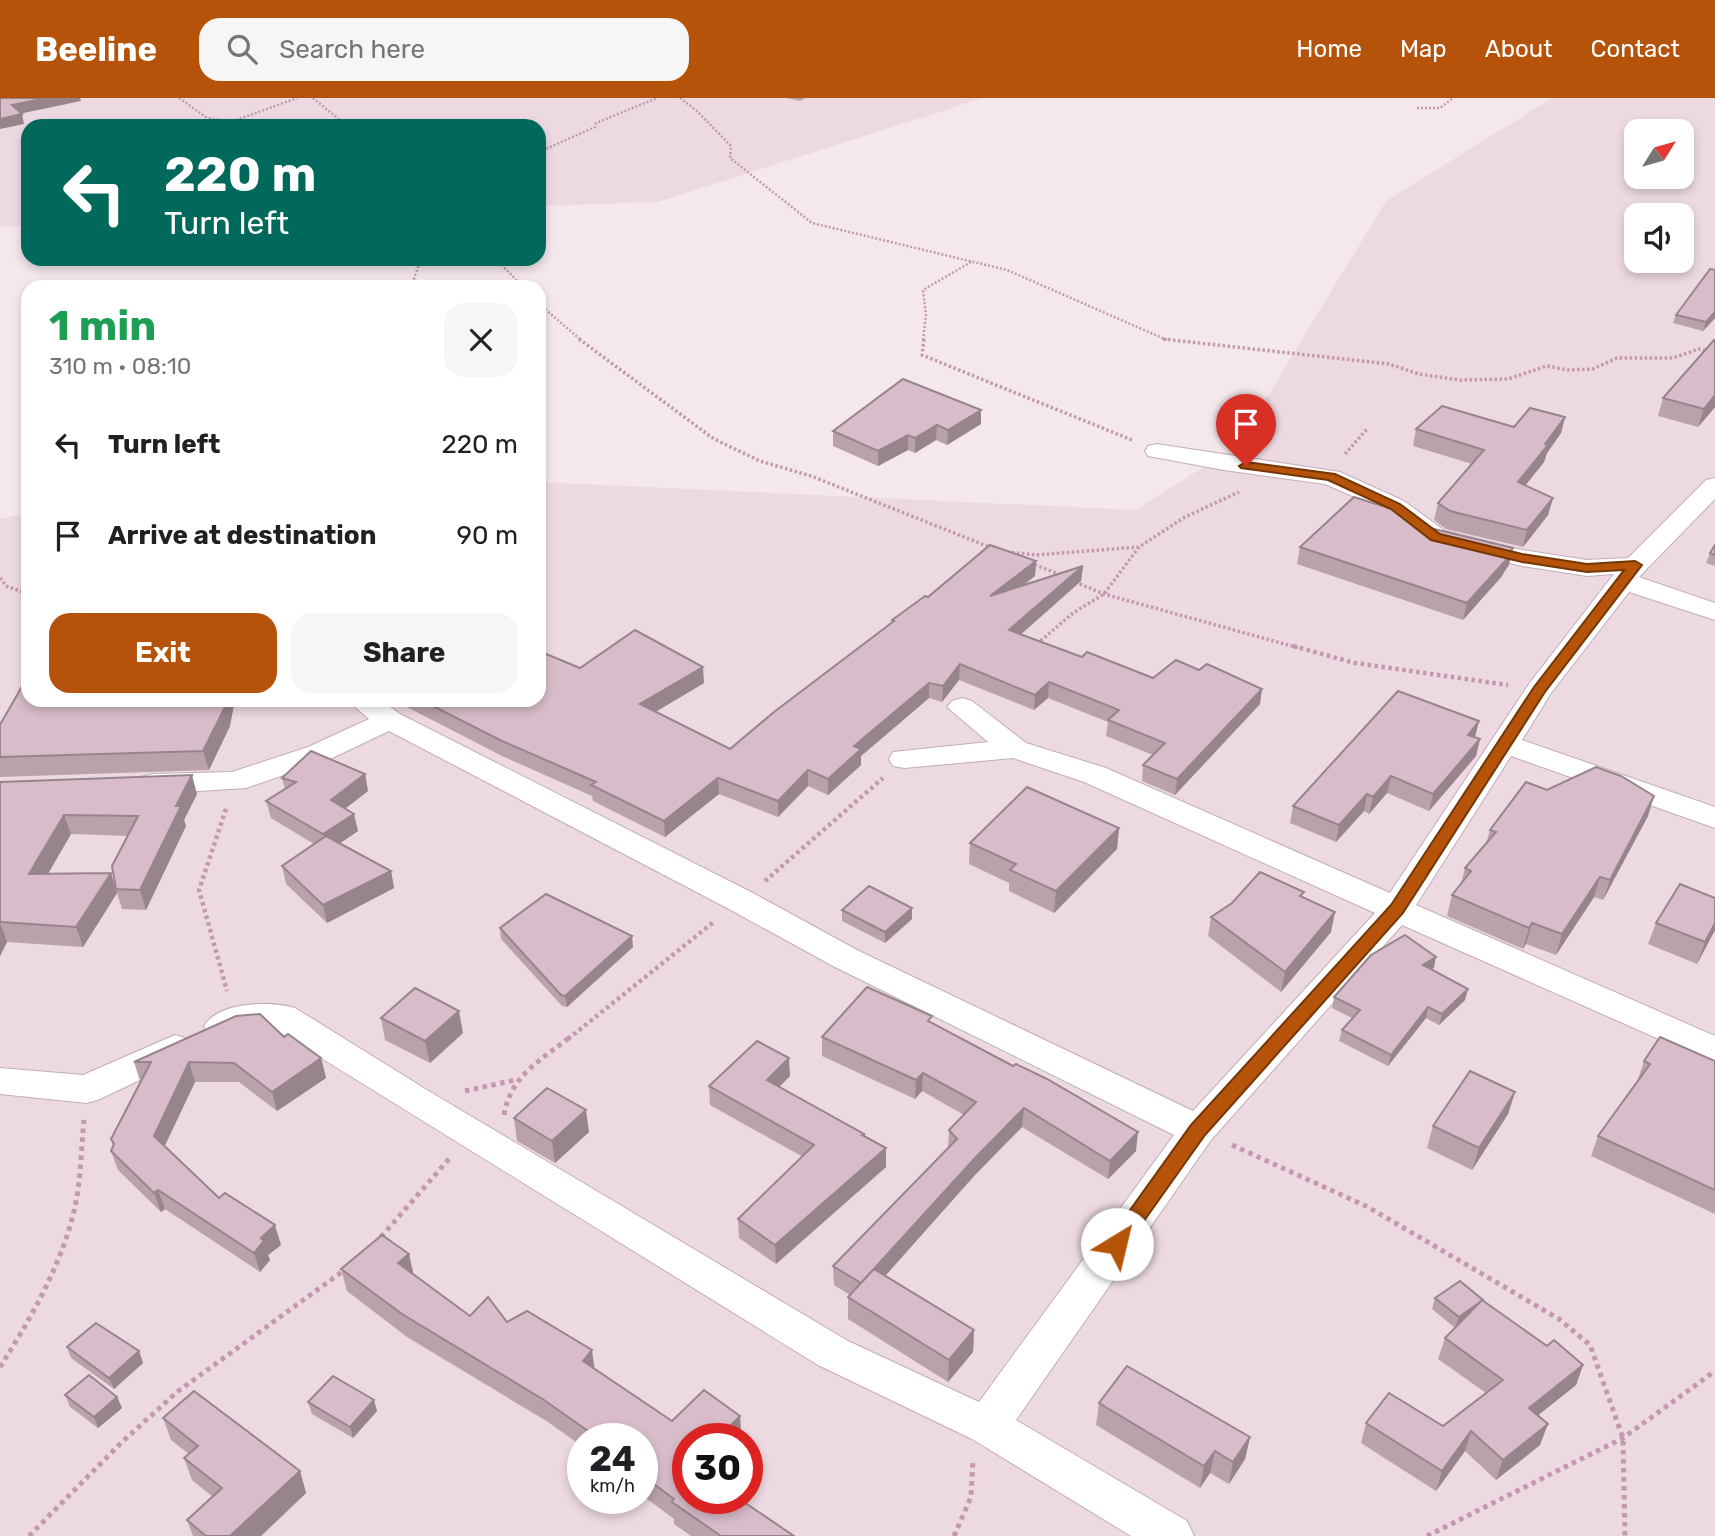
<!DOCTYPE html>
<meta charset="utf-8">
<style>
:root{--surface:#fff;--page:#f6f6f6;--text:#202124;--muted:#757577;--accent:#b45309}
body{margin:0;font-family:Rubik,sans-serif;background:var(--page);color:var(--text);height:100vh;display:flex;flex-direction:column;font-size:26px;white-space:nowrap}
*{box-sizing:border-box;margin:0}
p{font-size:23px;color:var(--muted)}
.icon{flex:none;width:38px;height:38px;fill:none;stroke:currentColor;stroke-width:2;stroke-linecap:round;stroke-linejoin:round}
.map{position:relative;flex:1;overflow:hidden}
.sheet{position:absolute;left:21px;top:182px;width:525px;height:427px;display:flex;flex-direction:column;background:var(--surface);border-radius:21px;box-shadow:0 4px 10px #0003}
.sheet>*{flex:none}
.guide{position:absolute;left:21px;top:21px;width:525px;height:147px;border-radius:21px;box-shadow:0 4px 10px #0003;background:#00695c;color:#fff;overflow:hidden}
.needle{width:46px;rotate:53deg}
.fabs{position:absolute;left:1624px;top:21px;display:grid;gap:14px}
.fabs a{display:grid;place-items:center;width:70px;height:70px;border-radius:14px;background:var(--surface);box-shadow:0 4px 10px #0003;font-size:35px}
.speed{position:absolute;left:567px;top:1325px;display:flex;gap:14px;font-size:35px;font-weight:700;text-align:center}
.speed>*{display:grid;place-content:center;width:91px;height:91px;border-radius:50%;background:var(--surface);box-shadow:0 4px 10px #0003;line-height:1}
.speed small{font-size:18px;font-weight:400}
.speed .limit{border:10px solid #d22;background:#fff;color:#111}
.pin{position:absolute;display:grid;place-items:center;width:60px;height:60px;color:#fff;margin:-72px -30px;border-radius:50% 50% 50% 0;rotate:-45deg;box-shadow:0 0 7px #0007}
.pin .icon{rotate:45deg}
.me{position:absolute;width:77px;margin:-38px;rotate:36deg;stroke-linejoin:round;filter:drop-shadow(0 0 5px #0008)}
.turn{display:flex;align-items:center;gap:24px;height:147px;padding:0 28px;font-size:32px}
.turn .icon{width:91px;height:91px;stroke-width:2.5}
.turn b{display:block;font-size:49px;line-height:60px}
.round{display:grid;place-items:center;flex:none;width:74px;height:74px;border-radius:21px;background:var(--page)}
.summary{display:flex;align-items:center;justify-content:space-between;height:119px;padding:0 28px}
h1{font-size:42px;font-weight:700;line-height:52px;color:#1e9e55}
.button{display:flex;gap:14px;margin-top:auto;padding:14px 28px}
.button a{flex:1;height:80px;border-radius:21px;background:var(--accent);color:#fff;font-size:28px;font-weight:700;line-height:80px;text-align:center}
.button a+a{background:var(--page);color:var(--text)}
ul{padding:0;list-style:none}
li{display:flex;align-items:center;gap:21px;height:91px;padding:0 28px}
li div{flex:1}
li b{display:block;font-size:26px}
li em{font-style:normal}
header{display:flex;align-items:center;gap:42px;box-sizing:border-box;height:98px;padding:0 35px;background:var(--accent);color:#fff}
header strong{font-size:33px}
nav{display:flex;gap:38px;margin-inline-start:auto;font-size:24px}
.search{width:490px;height:63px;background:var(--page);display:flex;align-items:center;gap:18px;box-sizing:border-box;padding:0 24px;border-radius:21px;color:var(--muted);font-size:26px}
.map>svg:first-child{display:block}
.residential{fill:#edd9e2;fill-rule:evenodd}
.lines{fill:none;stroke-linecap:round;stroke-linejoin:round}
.minor-casing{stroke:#c4acb7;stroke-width:2}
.path-far3{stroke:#c499ad;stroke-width:2.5;stroke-dasharray:2 2;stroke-linecap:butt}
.path-far2{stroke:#c499ad;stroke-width:3.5;stroke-dasharray:2.5 2.5;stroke-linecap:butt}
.path-far1{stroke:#c499ad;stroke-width:4.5;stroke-dasharray:3.5 3.5;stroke-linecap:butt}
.path{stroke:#c499ad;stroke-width:5;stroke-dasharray:4.5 4.5;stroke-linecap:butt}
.minor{fill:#fff;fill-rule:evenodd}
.wall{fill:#baa2ad;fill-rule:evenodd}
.shaded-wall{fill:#97848d}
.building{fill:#d8bcc9;stroke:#97848d;stroke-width:2}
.route{fill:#b45309;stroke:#753606;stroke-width:2}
</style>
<header>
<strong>Beeline</strong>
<div class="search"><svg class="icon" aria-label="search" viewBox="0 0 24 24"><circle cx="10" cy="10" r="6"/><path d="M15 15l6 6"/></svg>Search here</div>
<nav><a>Home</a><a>Map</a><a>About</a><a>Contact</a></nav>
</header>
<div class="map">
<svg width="1715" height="1438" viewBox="0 0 1715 1438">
<rect width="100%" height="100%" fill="#f5e8ed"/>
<g class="residential">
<path d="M0,0H983L658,104L539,108V28H28V128L0,129Z"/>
<path d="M1552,0H1715V1438H0V421L28,415V602H539V384L1136,412L1238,347L1386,103ZM1636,33H1682V79H1636ZM1636,117H1682V163H1636ZM583,1340H642V1400H583ZM688,1340H747V1400H688Z"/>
</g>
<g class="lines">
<g class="minor-casing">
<g id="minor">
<path d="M1157,346L1340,374L1404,403L1445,433L1522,452L1587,462L1628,460L1706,382L1715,380V401L1639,479L1715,505V522L1629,494L1551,595L1522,642L1715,709V730L1511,658L1416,807L1715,938V966L1402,827L1211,1042L1016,1322L1187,1423L1194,1438H1131L972,1341L818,1267L276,932L240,934L222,941L209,937L204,928C219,903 270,903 295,910L427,992L848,1243L979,1304L1174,1037L833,868L729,811L389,633L330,661L246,690L152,696L141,693L137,686L141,679L152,676L232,674L308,649L369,621L347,602H381L400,616L753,795L857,852L1193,1013L1375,815L1084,684L1013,660L904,670L893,668L889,661L893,654L988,644L947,609L952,603L962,600L972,603L1026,645L1106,670L1390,795L1529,586L1614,476L1587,478L1522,468L1427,445L1386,413L1325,386L1224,372L1148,358L1145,353L1148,348Z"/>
<path d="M175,937L188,941L193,950L188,959L100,1001L87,1005L0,996V970L83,977Z"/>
</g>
</g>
<g class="path-far3">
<path d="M179,0L207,20L231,24L297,0"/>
<path d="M313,0L347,28"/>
<path d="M680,0L697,13L731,48L730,60L812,125L1007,172L1167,242"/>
<path d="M1417,10H1440L1453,0"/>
<path d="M539,54L595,29L596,25L657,0"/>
<path d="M496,161L523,189"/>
<path d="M411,189L421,161"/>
<path d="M539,206L581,242"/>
<path d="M923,242L926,217L923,192L971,164"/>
</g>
<g class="path-far2">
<path d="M579,241L714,341L760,363L811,378L992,450"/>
<path d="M924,241L922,257L1132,342"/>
<path d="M1163,241L1389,266L1419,276L1460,282L1508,281L1547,268L1568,272L1593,271L1617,260H1673L1699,251L1715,255"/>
<path d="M1345,356L1368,330"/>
<path d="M1007,454L1036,457L1138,449"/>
<path d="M1030,465L1061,477"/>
<path d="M0,480L6,488L28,496"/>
<path d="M1075,484L1104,496L1299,550"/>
<path d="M1037,546L1073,515L1104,496L1139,449L1185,419L1239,394"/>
</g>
<g class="path-far1">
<path d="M1293,548L1355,565L1508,587"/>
<path d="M226,711L199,792L227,893"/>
<path d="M765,783L883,680"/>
<path d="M568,941L715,823"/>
</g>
<g class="path">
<path d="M465,993L515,982"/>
<path d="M504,1017C511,977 540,963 570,939"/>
<path d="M1232,1047L1368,1109L1559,1221L1590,1247L1623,1340L1625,1438"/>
<path d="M381,1139L449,1061"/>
<path d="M0,1269C30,1222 61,1168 74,1113C81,1084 81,1052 84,1022"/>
<path d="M29,1438L122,1344L177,1294L346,1171"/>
<path d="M954,1438L971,1399L973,1362"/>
<path d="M1427,1438L1623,1340L1715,1273"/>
</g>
<use href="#minor" class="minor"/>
</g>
<g class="wall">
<path d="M787,0H806L800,3Z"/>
<path d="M1676,217L1715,220L1703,233L1673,225Z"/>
<path d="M1715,242V309L1698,329L1658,318L1663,300Z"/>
<path d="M903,281L981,326L947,347L936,342L915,355L908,352L878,368L833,348V333Z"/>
<path d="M1565,319L1561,335L1547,355L1544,364L1526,387L1553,400L1548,417L1523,449L1446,431L1434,422L1438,405L1472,366L1413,348L1416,331L1514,329Z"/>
<path d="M1430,430L1509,467L1504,474L1502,478L1463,522L1297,466L1300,449Z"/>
<path d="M1715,447V468L1706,465L1710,455Z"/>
<path d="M1036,463L1035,478L1022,488L1083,468L1081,483L1021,536L1082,559L1153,580L1260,606L1175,697L1142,683L1143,667L1153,657L1106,638L1108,624L1048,600L1034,612L959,582L942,604L929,600L861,658V667L828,697L808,688L778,719L719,696L665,739L593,703L592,698L502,658L403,607L402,602H539L580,570L704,585L655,614L730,651L892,525V522L928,499Z"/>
<path d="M0,625L230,628L209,672L0,679Z"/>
<path d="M1475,639L1480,641L1476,658L1429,713L1387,695L1369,716L1364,713L1336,744L1290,725L1293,708Z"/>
<path d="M365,676L368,693L345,711L358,733L340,745L391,773L394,790L327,825L286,786L282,768L314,746L271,720L266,703L285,691L282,680Z"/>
<path d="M0,684L197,696L184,722L186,728L146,812L122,811L117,795L83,849L7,844L0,858ZM71,736L128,738L115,789L111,775L48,776Z"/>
<path d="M1547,692L1648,718L1603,802L1594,799L1556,857L1526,846L1523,851L1447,818L1452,797L1461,786L1465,770L1486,746L1490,732Z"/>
<path d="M1119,730L1117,751L1054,815L1009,793V785L969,766L970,745Z"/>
<path d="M1303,799L1331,834L1281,894L1208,838L1211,819Z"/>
<path d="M1715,800V832L1697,866L1648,846L1656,825Z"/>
<path d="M842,812L912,821L885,845L842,823Z"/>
<path d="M500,830L633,849L567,909L562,908L501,841Z"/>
<path d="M1434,870L1431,871L1465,902L1439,927L1426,920L1388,968L1339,943L1342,932L1352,920L1332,910L1334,899Z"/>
<path d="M381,920L463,935L430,965L385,942Z"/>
<path d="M932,925L1136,1053L1108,1081L1022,1029L974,1078L885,1178L974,1232L973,1254L948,1284L848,1221V1199L850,1197L834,1187L833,1168L948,1051L949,1032L964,1017L922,993L915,1001L822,958V939Z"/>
<path d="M284,939L321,960L326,980L277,1013L239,984H195L164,1048L219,1100L281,1147L268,1157L270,1162L260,1174L165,1111L161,1114L118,1072L111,1053L113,1048L111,1041L140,983L134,964Z"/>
<path d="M1644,963H1715V1116L1591,1058L1598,1038L1637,984Z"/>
<path d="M790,978L779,989L864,1036V1038L886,1069L776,1166L739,1140L738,1121L803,1059L710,1007L709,988Z"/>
<path d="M1515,994L1508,1016L1472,1072L1427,1050L1433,1028Z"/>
<path d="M514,1020L589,1034L555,1065L517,1043Z"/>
<path d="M341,1171L413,1176L470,1218L507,1224L595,1271L672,1323L740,1318L742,1340H688V1400L794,1438H691L674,1426V1421L642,1397V1340H583V1349L548,1324L407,1239L347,1193Z"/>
<path d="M1435,1200L1482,1202L1547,1248L1583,1267L1576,1287L1537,1318L1540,1347L1496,1382L1465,1353L1436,1393L1361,1345L1366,1325L1443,1328L1486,1295L1438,1261L1445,1240L1455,1230L1432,1211Z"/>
<path d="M67,1249L139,1253L143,1265L114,1291L71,1260Z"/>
<path d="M65,1297L117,1299L122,1310L98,1330L70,1309Z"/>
<path d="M308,1304L377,1313L353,1340L312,1316Z"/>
<path d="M1099,1305L1250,1339L1245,1361L1229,1386L1210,1375L1200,1390L1096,1327Z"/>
<path d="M163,1320L300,1373L306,1395L261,1438H193L187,1422L213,1399L192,1382L184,1360L189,1356L171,1342Z"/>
</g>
<g class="shaded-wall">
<path d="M46,0H80L81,3L14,17L12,7Z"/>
<path d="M22,16L24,26L0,31V21Z"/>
<path d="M1715,214V220L1703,233L1706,224Z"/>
<path d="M1715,297V309L1698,329L1704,311Z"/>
<path d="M981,312V326L947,347L948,332Z"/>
<path d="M1565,319L1561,335L1547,355L1544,364L1514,401L1518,384L1545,346Z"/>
<path d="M937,327L936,342L915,355V340Z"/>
<path d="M908,337V352L878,368V353Z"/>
<path d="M1553,400L1548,417L1523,449L1527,432Z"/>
<path d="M1513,450L1509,467L1504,474L1502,478L1463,522L1467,505Z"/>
<path d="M1036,463L1035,478L989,514L990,498Z"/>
<path d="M1083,468L1081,483L1009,547V532Z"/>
<path d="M960,566L959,582L942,604L943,588Z"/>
<path d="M703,569L704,585L642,622L640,606Z"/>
<path d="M1049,584L1048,600L1034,612L1035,597Z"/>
<path d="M929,585V600L861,658V667L828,697V681L854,648Z"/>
<path d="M1262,591L1260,606L1175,697L1177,681Z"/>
<path d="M227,602H235L230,628L209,672L203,653Z"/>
<path d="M1479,623L1475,639L1468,637Z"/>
<path d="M1480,641L1476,658L1429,713L1433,696Z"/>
<path d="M808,672V688L778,719V703Z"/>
<path d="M365,676L368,693L334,719L331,702Z"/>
<path d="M192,677L197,696L184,722L186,728L146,812L140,792L176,708Z"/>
<path d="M1391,678L1387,695L1369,716L1373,699Z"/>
<path d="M718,680L719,696L665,739L664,723Z"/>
<path d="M1367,696L1364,713L1336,744L1339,727Z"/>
<path d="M1654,698L1648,718L1603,802L1610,782Z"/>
<path d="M354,716L358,733L327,754L323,736Z"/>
<path d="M64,717L71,736L36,796L29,776Z"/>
<path d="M1119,730L1117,751L1054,815L1056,793Z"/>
<path d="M391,773L394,790L327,825L323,807Z"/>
<path d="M111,775L117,795L83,849L76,829Z"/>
<path d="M1600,779L1594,799L1556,857L1562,836Z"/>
<path d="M912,810V821L885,845V834Z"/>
<path d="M1335,814L1331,834L1281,894L1285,874Z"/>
<path d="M0,824L7,844L0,858Z"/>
<path d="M1532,825L1526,846L1523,851L1529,830Z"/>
<path d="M1715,825V832L1697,866L1705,844Z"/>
<path d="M632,838L633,849L567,909L565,898Z"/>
<path d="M1436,859L1434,870L1420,878L1423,867Z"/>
<path d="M1468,891L1465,902L1439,927L1442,916Z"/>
<path d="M1428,909L1426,920L1388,968L1391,957Z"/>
<path d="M459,913L463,935L430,965L425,943Z"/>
<path d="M321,960L326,980L277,1013L272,994Z"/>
<path d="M789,960L790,978L767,1001V982Z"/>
<path d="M189,964L195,984L160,1058L154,1038Z"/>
<path d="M923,975L922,993L915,1001L916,982Z"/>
<path d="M1515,994L1508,1016L1472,1072L1479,1050Z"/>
<path d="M1024,1010L1022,1029L974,1078L862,1204V1185L975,1060Z"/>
<path d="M586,1012L589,1034L555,1065L552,1043Z"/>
<path d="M1138,1034L1136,1053L1108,1081L1110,1063Z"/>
<path d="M886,1050V1069L776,1166L775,1147Z"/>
<path d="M158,1092L165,1111L161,1114L154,1095Z"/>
<path d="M275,1127L281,1147L268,1157L270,1162L260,1174L254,1155L261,1140Z"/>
<path d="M409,1156L414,1178L398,1165Z"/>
<path d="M1483,1202L1455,1230L1459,1219Z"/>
<path d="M974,1232L973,1254L948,1284L949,1262Z"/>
<path d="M592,1252L595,1274L583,1263Z"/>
<path d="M139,1253L143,1265L114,1291L109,1280Z"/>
<path d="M1583,1267L1576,1287L1521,1331L1529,1310Z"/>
<path d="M117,1299L122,1310L98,1330L94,1319Z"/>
<path d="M374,1302L377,1313L353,1340L350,1329Z"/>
<path d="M740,1318L741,1340H718Z"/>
<path d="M1548,1326L1540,1347L1496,1382L1503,1362Z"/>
<path d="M1471,1333L1465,1353L1436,1393L1442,1373Z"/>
<path d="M1250,1339L1245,1361L1229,1386L1233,1364Z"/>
<path d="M1215,1353L1210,1375L1200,1390L1204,1368Z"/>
<path d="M300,1373L306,1395L261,1438H230Z"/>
</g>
<g class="building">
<path d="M0,0H46L12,7L22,16L0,21Z"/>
<path d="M1710,171L1715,172V214L1706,224L1676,217Z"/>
<path d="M1714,242H1715V297L1704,311L1663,300Z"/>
<path d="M903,281L981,312L948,332L937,327L915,340L908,337L878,353L833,333Z"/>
<path d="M1442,308L1514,329L1530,310L1565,319L1545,346L1548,347L1518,384L1553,400L1527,432L1450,413L1438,405L1484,352L1416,331Z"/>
<path d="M1354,399L1414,418L1430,430L1513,450L1505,460L1507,461L1467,505L1300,449Z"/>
<path d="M990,447L1036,463L990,498L1083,468L1009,532L1082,559L1087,554L1153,580L1176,562L1199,572L1207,566L1262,591L1177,681L1143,667L1165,645L1108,622L1119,612L1049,584L1035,597L960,566L943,588L929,585L854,648L861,651L828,681L808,672L778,703L718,680L664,723L591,687L596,684L500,642L421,602H539V553L580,570L635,532L703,569L640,606L730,651L774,614L894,523L892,522L925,498L928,499Z"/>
<path d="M1715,447V457L1710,455Z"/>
<path d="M28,578V602H227L225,609L203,653L0,659V625H1Z"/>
<path d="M1398,593L1479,623L1468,637L1480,641L1433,696L1391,678L1373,699L1367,696L1339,727L1293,708Z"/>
<path d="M311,653L365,676L331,702L354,716L323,736L266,703L296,684L282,680Z"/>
<path d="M1596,669L1621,678L1654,698L1610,782L1600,779L1562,836L1532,825L1529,830L1452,797L1471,773L1465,770L1496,734L1490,732L1526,684L1547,692Z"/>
<path d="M192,677L176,708H181L140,792L116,791L112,768L138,718L64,717L29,776L111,775L76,829L0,824V684Z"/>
<path d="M1027,689L1119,730L1056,793L1010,772L1016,766L970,745Z"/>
<path d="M326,738L391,773L323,807L282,768Z"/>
<path d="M1260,774L1304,794L1300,798L1335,814L1285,874L1211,819L1232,805Z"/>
<path d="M1680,786L1715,800V825L1705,844L1656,825Z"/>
<path d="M869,788L912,810L885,834L842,812Z"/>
<path d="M546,796L632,838L565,898L561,897L500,830Z"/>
<path d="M1405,837L1436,859L1423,867L1468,891L1442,916L1428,909L1391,957L1342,932L1360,912L1334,899L1371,857Z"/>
<path d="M867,889L932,918L928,923L1013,968L1016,966L1047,981L1138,1034L1110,1063L1024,1010L975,1060L861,1185L833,1168L957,1041L949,1032L976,1004L923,975L916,982L822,939Z"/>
<path d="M415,890L459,913L425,943L381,920Z"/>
<path d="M260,916L284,939L288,936L321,960L272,994L234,965L189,964L154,1038L219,1100L225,1095L275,1127L261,1140L264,1143L254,1155L158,1092L154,1095L111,1053L114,1046L111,1041L151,964H134L236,918Z"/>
<path d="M1660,939L1715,963V1092L1598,1038L1650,966L1644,963Z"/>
<path d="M757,943L789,960L767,982L864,1036L862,1037L886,1050L775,1147L738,1121L814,1047L709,988Z"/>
<path d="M1470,973L1515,994L1479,1050L1433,1028Z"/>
<path d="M547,990L586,1012L552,1043L514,1020Z"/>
<path d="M382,1137L409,1156L398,1165L470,1218L488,1199L507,1224L527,1213L592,1252L583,1263L672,1323L704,1292L740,1318L718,1340H688V1400H738L794,1438H721L672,1404L674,1401L642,1377V1340H598L544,1302L402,1216L341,1171Z"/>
<path d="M874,1171L974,1232L949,1262L848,1199Z"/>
<path d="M1460,1183L1483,1202L1459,1219L1435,1200Z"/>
<path d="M1482,1202L1547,1248L1554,1242L1583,1267L1529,1310L1548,1326L1503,1362L1471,1333L1442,1373L1366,1325L1389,1295L1443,1328L1503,1282L1445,1240Z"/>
<path d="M96,1225L139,1253L109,1280L67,1249Z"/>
<path d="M1127,1268L1250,1339L1233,1364L1215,1353L1204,1368L1099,1305Z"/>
<path d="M89,1277L117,1299L94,1319L65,1297Z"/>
<path d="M333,1278L374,1302L350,1329L308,1304Z"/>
<path d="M194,1293L300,1373L230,1438H206L187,1422L222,1390L184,1360L198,1348L163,1320Z"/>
</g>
<path class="route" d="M1246,364L1335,376L1400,406L1440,436L1522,456L1587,466L1635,463L1642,467L1545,594L1403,815L1205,1037L1124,1151L1117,1154L1110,1151L1107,1146L1110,1140L1191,1027L1391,807L1534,589L1624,472L1587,474L1522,464L1431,442L1391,411L1328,382L1241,370L1239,368Z"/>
</svg>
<div class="fabs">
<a><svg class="needle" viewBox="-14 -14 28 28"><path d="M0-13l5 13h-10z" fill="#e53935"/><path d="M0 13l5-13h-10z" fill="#757577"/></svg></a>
<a><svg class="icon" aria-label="sound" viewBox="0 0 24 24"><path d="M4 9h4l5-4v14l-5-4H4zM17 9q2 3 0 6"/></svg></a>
</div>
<div class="speed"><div>24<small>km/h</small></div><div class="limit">30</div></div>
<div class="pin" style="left:1246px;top:368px;background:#d93025"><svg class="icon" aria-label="arrive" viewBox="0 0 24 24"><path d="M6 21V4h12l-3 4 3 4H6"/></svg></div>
<svg class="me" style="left:1117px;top:1146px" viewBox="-20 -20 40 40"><circle r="19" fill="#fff"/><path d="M0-13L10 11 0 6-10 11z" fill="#b45309"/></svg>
<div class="guide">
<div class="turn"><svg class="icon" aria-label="left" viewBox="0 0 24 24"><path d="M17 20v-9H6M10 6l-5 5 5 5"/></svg><div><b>220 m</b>Turn left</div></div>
</div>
<section class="sheet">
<div class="summary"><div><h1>1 min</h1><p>310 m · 08:10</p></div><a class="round"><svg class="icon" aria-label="close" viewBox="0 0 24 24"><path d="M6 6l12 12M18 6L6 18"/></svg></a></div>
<ul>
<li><svg class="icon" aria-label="left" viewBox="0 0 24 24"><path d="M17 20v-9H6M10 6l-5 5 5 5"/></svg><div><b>Turn left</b></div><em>220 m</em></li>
<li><svg class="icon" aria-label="arrive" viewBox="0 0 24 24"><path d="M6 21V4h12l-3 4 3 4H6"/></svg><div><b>Arrive at destination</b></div><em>90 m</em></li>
</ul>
<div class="button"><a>Exit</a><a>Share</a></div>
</section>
</div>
